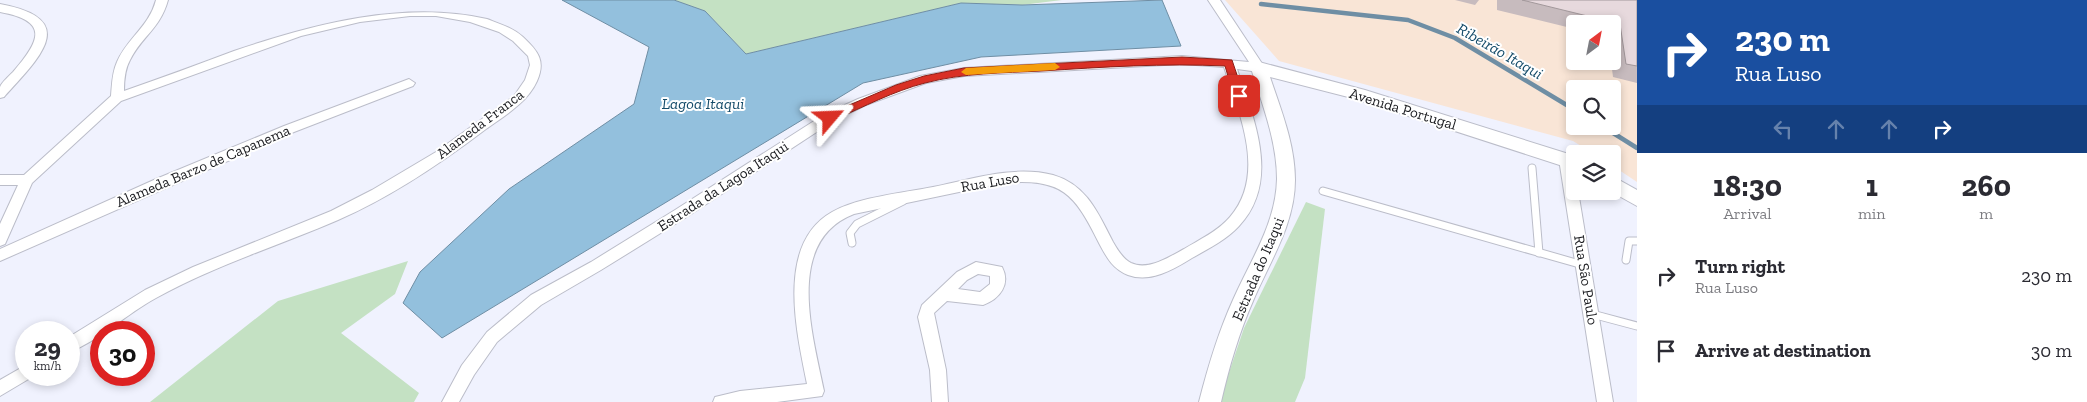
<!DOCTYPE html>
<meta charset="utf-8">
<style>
:root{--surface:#fff;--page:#f7f7f7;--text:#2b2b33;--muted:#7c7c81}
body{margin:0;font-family:"Zilla Slab",serif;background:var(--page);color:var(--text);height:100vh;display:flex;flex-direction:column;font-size:19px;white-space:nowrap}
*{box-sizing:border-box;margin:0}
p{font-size:16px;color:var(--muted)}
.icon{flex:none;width:28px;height:28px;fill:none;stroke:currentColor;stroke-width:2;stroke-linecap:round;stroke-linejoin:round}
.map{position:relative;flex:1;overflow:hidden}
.side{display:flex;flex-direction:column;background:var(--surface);width:450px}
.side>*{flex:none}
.banner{background:#1a4fa0;color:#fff;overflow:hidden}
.needle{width:32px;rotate:32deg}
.buttons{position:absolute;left:1566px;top:15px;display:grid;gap:10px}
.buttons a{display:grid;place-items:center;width:55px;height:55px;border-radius:5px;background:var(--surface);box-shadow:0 2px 8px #0003;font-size:25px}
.speed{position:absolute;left:15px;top:321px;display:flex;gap:10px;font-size:25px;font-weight:700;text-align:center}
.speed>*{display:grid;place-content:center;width:65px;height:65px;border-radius:50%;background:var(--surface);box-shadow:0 2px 8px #0003;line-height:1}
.speed small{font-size:12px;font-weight:400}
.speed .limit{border:8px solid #d22;background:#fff;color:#111}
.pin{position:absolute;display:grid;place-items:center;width:42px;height:42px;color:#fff;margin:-21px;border-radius:10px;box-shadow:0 2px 8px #0006}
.me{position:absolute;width:55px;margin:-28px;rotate:64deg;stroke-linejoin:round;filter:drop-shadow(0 0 4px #0008)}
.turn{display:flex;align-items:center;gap:18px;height:105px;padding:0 15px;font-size:22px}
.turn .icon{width:65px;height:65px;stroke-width:2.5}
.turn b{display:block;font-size:35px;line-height:42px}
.lanes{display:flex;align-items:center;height:48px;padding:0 15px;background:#0003;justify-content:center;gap:25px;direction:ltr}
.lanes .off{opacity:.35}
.eta{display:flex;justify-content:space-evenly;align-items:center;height:85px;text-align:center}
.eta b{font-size:30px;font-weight:800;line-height:35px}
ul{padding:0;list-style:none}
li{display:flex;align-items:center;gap:15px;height:75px;padding:0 15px}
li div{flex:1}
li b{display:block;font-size:19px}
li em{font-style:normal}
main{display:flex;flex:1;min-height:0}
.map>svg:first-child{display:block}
.industrial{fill:#f9e5d6;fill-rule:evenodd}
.green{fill:#c4e1c3}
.water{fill:#93c0dd;stroke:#6f8ea4}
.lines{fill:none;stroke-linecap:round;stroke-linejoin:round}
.stream{stroke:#6f8ea4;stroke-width:4.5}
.lane-casing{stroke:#bbbdc9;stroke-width:9}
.street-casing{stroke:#bbbdc9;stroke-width:2}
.secondary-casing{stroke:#bbbdc9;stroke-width:2}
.lane{stroke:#fff;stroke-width:7}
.street{fill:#fff;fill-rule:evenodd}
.secondary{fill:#fff;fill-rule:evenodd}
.wall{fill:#c7bbbe}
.building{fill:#e7d9dd;stroke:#a2989b}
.route{fill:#d93025;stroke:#8d1f18}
.slow{fill:#f59e0b}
.labels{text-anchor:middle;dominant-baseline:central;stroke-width:4;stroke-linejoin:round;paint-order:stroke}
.street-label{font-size:15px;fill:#1a1b1f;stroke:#fff}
.water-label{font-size:16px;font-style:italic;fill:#144b69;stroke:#fff}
</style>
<main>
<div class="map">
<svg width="1637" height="402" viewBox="0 0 1637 402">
<rect width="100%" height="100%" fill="#f0f2fe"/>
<path class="industrial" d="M1225,0H1637V182L1613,166L1612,154H1594L1573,141L1279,61ZM1575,24H1612V61H1575ZM1575,89H1612V126H1575Z"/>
<g class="green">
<path d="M674,0H1062L1022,5L961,3L746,54L705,11Z"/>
<path d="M1306,202L1325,209L1305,378L1295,402H1219L1244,328Z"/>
<path d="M408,261L395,294L341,333L419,393L414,402H150L278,301Z"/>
</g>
<path class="water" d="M562,0H674L705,11L746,54L961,3L1022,5L1162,0L1181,46L981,57L863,83L442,338L403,303L420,272L509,189L634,104L649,47Z"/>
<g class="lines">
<g class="stream">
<path d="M1261,4L1408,20L1455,38L1575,110"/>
<path d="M1602,126L1637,148"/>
</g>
<g class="lane-casing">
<g id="lane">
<path d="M1532,168L1539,253"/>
<path d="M1323,191L1583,265"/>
<path d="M852,243L850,233L857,224L903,201"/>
<path d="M1626,260L1629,241H1637"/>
<path d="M1592,314L1637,326"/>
</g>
</g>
<g class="street-casing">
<g id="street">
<path d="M156,0H168C160,29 142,36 130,60C125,69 124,80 124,91C161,78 197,65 234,51C313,24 405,0 487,19C500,24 513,28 523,37C538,51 546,61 537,81C527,103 504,116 486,129C440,164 391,197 338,220C278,246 213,266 156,298C128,313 97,342 69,352V337L145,290L193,267L331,211L372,190L436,152L514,96L525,80L530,65L528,56L513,41L499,32L470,22L436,16H410L360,22L301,36L121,101L32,183L5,244L0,246V224L18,185H0V175H24L111,96C112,85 112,73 117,62C127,38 149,27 156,0Z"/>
<path d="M1208,0H1220L1265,68L1259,72L1237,69C1254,119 1281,181 1239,226C1226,240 1208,249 1192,258C1173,270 1150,283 1128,275C1113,269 1107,258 1100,245C1074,193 1063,178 1002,183L854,214C784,241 813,336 824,391L822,396L777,402H713L715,397L740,391L807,384C797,334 775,244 832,212C859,197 902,193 933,187C972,179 1014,165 1053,175C1087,185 1098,213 1113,242C1117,249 1123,259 1131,263C1148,271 1169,257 1184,249C1199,240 1218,231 1230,217C1267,174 1239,113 1224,67L1182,64L964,76L926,83L866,105L835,120L685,218L601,270L541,305L497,342L474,375L459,402H442L462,365L487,332L531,295L591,262L675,210L825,114L858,99L920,76L964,68L1182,56L1249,62Z"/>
<path d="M0,4C82,19 39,58 4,97L0,98C0,95 0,90 0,87C2,82 9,76 13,72C40,41 50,21 0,12Z"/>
<path d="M409,79L415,83L413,86L294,132L0,261V249L156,179L284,126Z"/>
<path d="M1566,154L1571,155L1573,159L1575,191H1578L1613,402H1597L1559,159L1561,155Z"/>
<path d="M976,262L1002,267C1011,284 1000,299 983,305L947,301L934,313L946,370L948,402H932L930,370L918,317L922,305L957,272ZM978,274L990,276V284L980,292L958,289L967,280Z"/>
<path d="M26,365V375H33L32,377L0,396V380Z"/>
</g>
</g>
<g class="secondary-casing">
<g id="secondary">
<path d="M1259,62L1365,90L1575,156V170L1356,99L1270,77C1281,110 1295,144 1295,180C1295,224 1270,261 1253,301C1239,333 1229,367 1221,402H1199C1208,367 1218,333 1233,300C1250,261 1276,224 1277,179C1277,141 1262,104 1251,68L1253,64Z"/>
<path d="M1612,176L1637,190V206L1610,191H1612Z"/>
</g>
</g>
<use href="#lane" class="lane"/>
<use href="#street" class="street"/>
<use href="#secondary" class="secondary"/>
</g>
<g class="wall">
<path d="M1455,0H1479L1475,5Z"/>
<path d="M1497,0H1637V83L1613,77L1611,61H1612V24H1575V29L1497,10Z"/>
</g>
<path class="building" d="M1522,0H1637V66L1626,64L1620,24Z"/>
<path class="route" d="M1182,57L1232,60L1244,96L1243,99H1236L1234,96L1225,66C1164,63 1103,67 1042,71C1003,73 963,73 925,83C894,91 863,107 834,120L830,121L825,118L826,115L896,85L924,76L964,68Z"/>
<path class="slow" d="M1055,63L1060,67L1055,70L966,75L961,72L966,68Z"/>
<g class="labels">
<g class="street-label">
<text transform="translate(1403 109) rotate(17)">Avenida Portugal</text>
<text transform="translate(480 124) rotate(-37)">Alameda Franca</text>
<text transform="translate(203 166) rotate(-23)">Alameda Barzo de Capanema</text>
<text transform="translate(990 182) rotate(-10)">Rua Luso</text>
<text transform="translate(723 186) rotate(-33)">Estrada da Lagoa Itaqui</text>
<text transform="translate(1258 269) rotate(-67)">Estrada do Itaqui</text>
<text transform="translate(1586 280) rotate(81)">Rua São Paulo</text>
</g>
<g class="water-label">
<text transform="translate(1500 51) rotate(30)">Ribeirão Itaqui</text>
<text x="703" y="103">Lagoa Itaqui</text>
</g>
</g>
</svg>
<div class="buttons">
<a><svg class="needle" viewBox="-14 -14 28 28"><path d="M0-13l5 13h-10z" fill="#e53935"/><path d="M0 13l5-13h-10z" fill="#7c7c81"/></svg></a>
<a><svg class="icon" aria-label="search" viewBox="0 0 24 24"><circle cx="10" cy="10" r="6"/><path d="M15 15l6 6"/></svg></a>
<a><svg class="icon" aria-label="layers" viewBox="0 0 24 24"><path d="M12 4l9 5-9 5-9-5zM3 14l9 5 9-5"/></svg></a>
</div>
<div class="speed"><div>29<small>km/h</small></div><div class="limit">30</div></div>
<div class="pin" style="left:1239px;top:96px;background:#d93025"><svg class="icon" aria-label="arrive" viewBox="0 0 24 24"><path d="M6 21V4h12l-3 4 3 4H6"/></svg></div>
<svg class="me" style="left:830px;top:118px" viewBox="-20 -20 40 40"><path d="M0-17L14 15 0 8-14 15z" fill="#d93025" stroke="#fff" stroke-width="4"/></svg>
</div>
<section class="side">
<div class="banner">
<div class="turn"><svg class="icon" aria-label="right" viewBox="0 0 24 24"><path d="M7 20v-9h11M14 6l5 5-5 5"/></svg><div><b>230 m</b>Rua Luso</div></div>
<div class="lanes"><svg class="icon off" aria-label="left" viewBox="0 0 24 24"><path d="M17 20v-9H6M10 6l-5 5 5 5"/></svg><svg class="icon off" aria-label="ahead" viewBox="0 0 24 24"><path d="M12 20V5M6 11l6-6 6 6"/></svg><svg class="icon off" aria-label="ahead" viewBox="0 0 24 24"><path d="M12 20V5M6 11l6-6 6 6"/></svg><svg class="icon" aria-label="right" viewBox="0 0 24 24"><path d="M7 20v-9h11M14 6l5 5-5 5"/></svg></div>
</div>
<div class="eta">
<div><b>18:30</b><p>Arrival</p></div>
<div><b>1</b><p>min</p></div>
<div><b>260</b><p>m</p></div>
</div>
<ul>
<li><svg class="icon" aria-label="right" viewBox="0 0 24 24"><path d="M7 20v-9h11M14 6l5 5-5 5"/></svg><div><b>Turn right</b><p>Rua Luso</p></div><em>230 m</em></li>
<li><svg class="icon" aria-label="arrive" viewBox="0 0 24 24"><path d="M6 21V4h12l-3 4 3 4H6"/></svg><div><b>Arrive at destination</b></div><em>30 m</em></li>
</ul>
</section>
</main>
